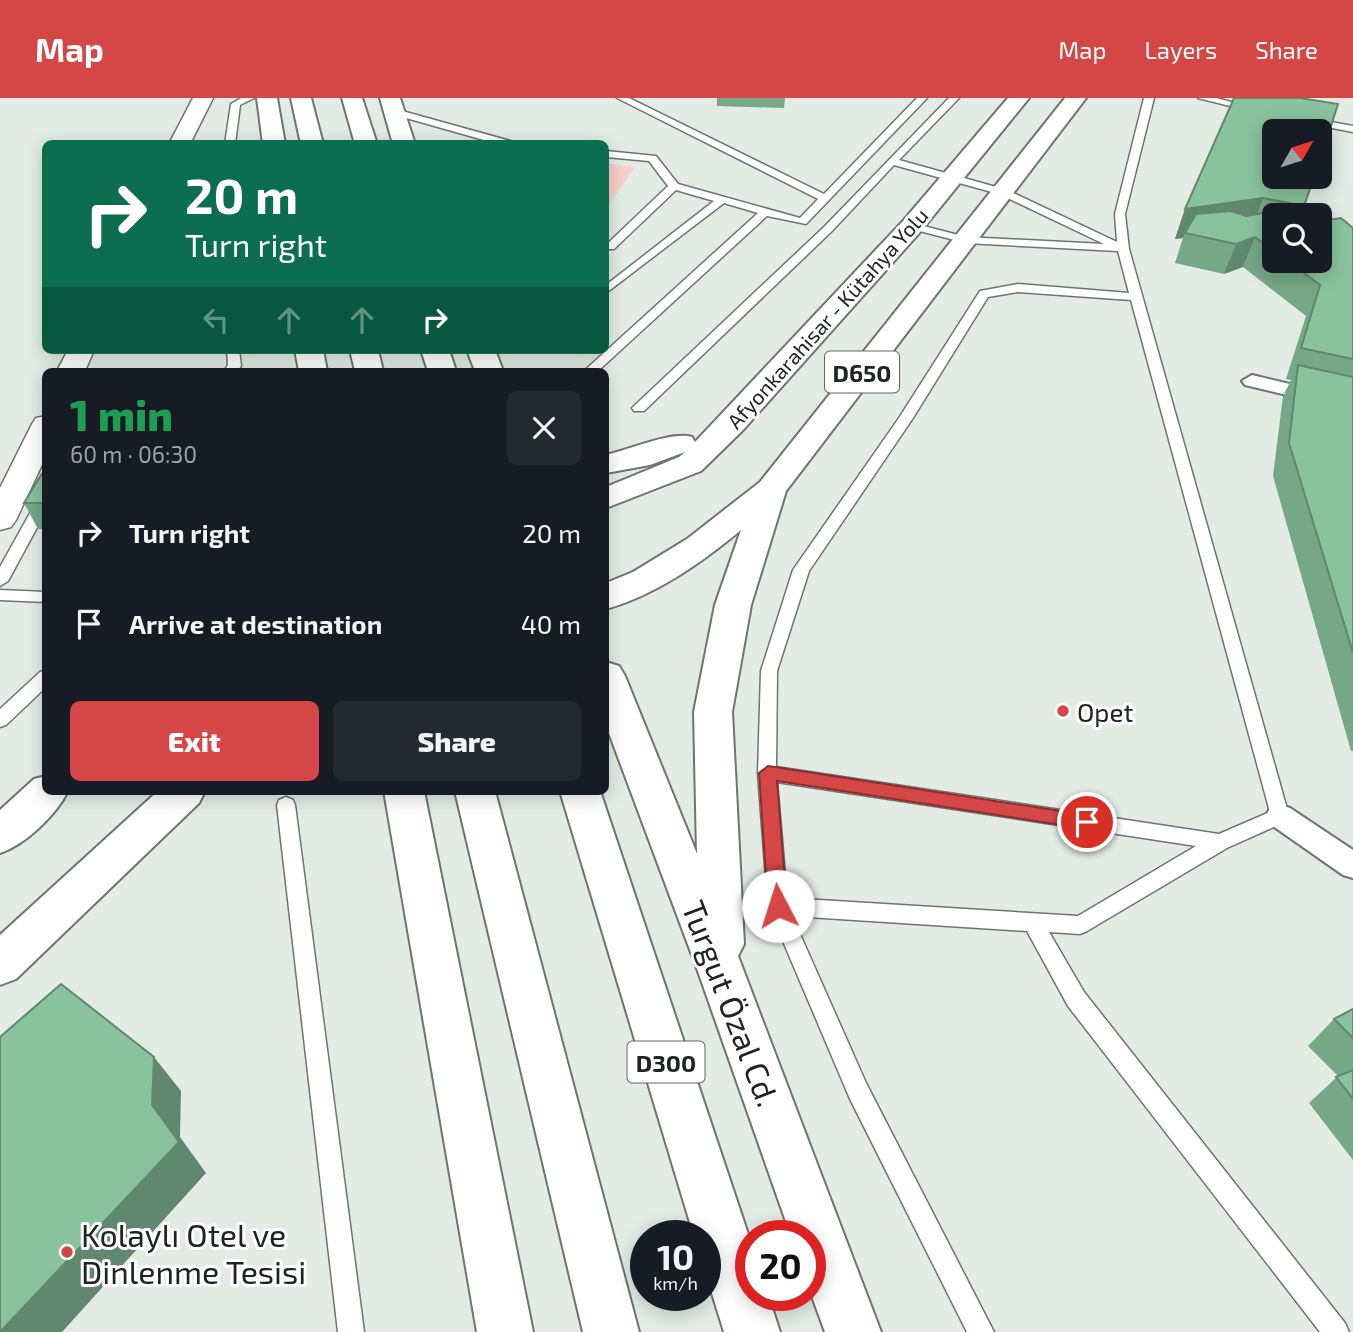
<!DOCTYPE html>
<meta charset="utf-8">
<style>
:root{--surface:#171b24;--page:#242831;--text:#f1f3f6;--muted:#9ea1a6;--accent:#d54646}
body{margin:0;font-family:"Exo 2",sans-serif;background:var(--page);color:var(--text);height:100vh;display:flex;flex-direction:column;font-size:26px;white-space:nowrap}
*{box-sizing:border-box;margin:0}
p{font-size:23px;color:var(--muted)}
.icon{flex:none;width:38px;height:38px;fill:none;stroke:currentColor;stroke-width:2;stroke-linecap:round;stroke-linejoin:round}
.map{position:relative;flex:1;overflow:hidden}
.drawer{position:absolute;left:42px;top:270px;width:567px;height:427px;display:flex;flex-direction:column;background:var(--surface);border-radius:10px;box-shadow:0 4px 18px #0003}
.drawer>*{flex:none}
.hud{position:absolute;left:42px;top:42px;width:567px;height:214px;border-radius:10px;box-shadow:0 4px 18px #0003;background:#0b6e4f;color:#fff;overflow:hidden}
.needle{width:46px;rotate:51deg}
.buttons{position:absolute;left:1262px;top:21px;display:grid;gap:14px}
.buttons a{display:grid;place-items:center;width:70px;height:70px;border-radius:10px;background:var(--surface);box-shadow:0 4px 18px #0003;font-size:35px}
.speed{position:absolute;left:630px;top:1122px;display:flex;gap:14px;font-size:35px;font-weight:700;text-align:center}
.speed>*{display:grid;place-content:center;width:91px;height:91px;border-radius:50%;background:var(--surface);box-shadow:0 4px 18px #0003;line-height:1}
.speed small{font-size:18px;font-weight:400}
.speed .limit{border:10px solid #d22;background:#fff;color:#111}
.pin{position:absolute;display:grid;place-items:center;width:60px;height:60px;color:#fff;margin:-30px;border:4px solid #fff;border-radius:50%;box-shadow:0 2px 7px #0007}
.me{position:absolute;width:77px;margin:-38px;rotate:355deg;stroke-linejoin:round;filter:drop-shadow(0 0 5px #0008)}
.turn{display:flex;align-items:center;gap:24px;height:147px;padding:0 28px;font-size:32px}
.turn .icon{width:91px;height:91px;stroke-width:2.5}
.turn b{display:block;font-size:49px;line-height:60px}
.lanes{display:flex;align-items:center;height:66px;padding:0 28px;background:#0003;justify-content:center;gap:35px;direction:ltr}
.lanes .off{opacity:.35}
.round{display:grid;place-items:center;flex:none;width:74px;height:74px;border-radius:10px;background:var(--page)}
.headline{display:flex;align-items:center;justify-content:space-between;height:119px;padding:0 28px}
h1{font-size:42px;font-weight:800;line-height:52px;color:#1e9e55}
.cta{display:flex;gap:14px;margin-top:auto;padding:14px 28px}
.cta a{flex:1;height:80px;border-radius:10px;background:var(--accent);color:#fff;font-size:28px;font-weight:800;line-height:80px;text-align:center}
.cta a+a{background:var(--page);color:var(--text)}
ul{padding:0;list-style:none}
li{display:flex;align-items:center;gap:21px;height:91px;padding:0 28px}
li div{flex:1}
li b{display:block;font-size:26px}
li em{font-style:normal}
header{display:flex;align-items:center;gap:42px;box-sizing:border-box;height:98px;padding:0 35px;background:var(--accent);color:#fff}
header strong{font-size:33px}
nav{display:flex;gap:38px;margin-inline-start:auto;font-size:24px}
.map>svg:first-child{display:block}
.green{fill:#f9cfcb}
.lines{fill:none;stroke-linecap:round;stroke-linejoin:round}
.service-casing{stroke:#6c756f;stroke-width:3}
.pedestrian-casing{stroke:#6c756f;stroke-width:4}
.minor-casing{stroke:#6c756f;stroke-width:3}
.tertiary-casing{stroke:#6c756f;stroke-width:4}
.trunk-casing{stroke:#6c756f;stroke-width:4}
.service{fill:#fff;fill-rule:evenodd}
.pedestrian{fill:#fff;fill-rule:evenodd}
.minor{fill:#fff;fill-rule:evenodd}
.tertiary{fill:#fff;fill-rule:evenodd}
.trunk{fill:#fff;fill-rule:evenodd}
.wall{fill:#76a887}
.shaded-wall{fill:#60886e}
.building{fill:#89c39d;stroke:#60886e;stroke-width:2}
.route{fill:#d54646;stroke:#8a2e2e;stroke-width:2}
.poi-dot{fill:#d54646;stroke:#fff;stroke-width:2.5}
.labels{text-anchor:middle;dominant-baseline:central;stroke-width:6;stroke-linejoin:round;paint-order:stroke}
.far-street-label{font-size:21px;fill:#202321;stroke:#fff}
.shield{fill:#fff;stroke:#636564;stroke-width:2}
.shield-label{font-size:24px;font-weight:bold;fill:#202321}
.poi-label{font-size:26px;fill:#202321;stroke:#fff;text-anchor:start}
.near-street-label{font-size:32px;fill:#202321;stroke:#fff}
.near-poi-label{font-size:32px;fill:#202321;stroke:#fff;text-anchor:start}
</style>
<header>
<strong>Map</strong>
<nav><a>Map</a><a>Layers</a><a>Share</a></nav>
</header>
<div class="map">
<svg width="1353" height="1234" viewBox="0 0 1353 1234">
<rect width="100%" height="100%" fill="#e2ece5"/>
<path class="green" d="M606,65L635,69L606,110Z"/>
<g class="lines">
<g class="service-casing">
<g id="service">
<path d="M241,0H254L240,7L235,46H225L231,6Z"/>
<path d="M617,0H629L824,96L917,0H927L806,126L767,118L598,273H584L758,115L724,105L606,195V187L714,103L676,92L614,151H606V147L668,88L649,63L606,59V53L656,58L678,86L800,120L818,101Z"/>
<path d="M949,0H959L899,62L1007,92L1117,144L1115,116L1144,0H1154L1125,116L1129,151L1289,718L1287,723L1227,750L1087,833L1080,836L1049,834L1084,894L1345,1225L1349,1234H1320L1068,908L1027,833L792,818L866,985L994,1234H967L850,1001L768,808L758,675L761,573L793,472L899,320L980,193L1018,186L1129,195L1118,153L966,145L908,130V126L912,125L966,139L1104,146L999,96L894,67L832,133L644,313H634L632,310L824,129ZM1018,194L1131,202L1270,714L1219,736L776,669L777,573L809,473L913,320L988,199ZM777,684L1196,748L1078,818L787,800Z"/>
<path d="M1198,0H1216L1259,11L1254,14Z"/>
<path d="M395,11L514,44L516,46H498L392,16L390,14Z"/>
<path d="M1309,20L1353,28V34L1306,25V21Z"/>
<path d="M227,252H239L241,268L237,273H224L228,267Z"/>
<path d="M46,395V413L8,483L0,488V469L39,399Z"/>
<path d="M0,492L46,494V504L0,502Z"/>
<path d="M46,572V589L6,627L0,629V611L40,574Z"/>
<path d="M286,699L293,702L295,707L364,1234H338L277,707L279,702Z"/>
</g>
</g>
<g class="pedestrian-casing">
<g id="pedestrian">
<path d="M1252,277L1353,301V313L1245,287L1242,283Z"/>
<path d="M1280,707L1290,710L1353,752V780L1343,777L1270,726L1266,718L1270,710Z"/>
</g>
</g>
<g class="minor-casing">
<g id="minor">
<path d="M193,0H213L190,46H169Z"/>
<path d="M68,252H94L85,273H57Z"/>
<path d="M46,318V358L16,422L11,429L0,432V390L32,326L36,320Z"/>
</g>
</g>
<g class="tertiary-casing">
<g id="tertiary">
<path d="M46,678V693H68C56,717 25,747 0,755V712L34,681Z"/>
<path d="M158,693H205L199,705L16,881L0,887V837Z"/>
</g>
</g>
<g class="trunk-casing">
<g id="trunk">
<path d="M257,0H277L285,46H263Z"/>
<path d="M291,0H311L323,46H301Z"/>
<path d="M342,0H362L377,46H355Z"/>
<path d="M380,0H400L415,46H393Z"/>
<path d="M1008,0H1029L921,133L743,332L701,373L606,410V389L679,359L685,354L650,367L606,375V357C629,352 671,333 692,339L695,344L903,123Z"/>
<path d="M1065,0H1086L786,393L751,507L732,614L744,846L738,858L881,1234H825L810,1193V1138H791L699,876L606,627V564L619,568L625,578L697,756L694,614L715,507L741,432C701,465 656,497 606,511V485L633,474L687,441L760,384Z"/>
<path d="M295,252H323L327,273H299Z"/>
<path d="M350,252H378L383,273H355Z"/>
<path d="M421,252H449L456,273H428Z"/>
<path d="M467,252H495L503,273H475Z"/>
<path d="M384,693H424L533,1234H477Z"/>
<path d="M455,693H495L639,1234H583Z"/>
<path d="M560,693H600L751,1145V1197H768L780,1234H724L705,1173V1138H694Z"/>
</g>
</g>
<use href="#service" class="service"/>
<use href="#pedestrian" class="pedestrian"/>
<use href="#minor" class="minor"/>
<use href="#tertiary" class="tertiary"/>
<use href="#trunk" class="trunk"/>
</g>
<g class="wall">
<path d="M717,0H785L784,10L717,8Z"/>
<path d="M1314,79L1301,114L1274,117V163H1320L1352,130H1353V653H1351L1273,378L1283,298L1291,282L1286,281L1306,218L1243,169L1224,176L1175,165L1183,140L1175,141L1185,111Z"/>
<path d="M46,369V431H38L24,405Z"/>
<path d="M1353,911V1062L1309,1005L1338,978L1308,948L1334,921Z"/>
</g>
<g class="shaded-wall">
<path d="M1263,100L1252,129L1185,135L1183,140L1175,141L1185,111Z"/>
<path d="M1255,139L1243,169L1224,176L1236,146Z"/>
<path d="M154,959L181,993L180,1039L206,1075L62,1234H1L152,1007Z"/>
</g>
<g class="building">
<path d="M1234,0H1300L1338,6L1320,62V33H1274V79H1314L1304,108L1263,100L1185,111Z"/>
<path d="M1294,110L1309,117H1274V153L1255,139L1236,146L1185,135L1196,116L1231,113L1246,118Z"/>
<path d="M1341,120L1353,130V261L1301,250L1320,187L1288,163H1320V123Z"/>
<path d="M1298,267L1353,279V555L1289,345Z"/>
<path d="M46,369V405H24Z"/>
<path d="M61,886L154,959L152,1007L179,1044L0,1234V939Z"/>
<path d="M1353,911V940L1334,921Z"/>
<path d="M1353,972V1001L1336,979Z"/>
</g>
<path class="route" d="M768,668L1087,717L1095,724L1087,731L777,683L787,808L784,813H771L768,808L759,675Z"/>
<g class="poi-dot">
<circle cx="1063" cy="613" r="7"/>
<circle cx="67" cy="1154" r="7"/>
</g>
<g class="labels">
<g class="far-street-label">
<text transform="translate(827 220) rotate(-48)">Afyonkarahisar - Kütahya Yolu</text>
</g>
<g class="shield">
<rect x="825" y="253.5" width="74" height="41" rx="5"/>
<rect x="627.5" y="943.5" width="77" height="41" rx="5"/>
</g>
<g class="shield-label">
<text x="862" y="274">D650</text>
<text x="666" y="964">D300</text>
</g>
<g class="poi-label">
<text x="1077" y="613">Opet</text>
</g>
<g class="near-street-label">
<text transform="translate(732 905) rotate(69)">Turgut Özal Cd.</text>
</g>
<g class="near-poi-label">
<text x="81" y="1136">Kolaylı Otel ve<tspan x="81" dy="37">Dinlenme Tesisi</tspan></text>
</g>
</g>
</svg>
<div class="buttons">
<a><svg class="needle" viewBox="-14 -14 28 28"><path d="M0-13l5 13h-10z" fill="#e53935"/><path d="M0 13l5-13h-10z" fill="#9ea1a6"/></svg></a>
<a><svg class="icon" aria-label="search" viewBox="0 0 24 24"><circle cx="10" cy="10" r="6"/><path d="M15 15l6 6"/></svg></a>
</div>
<div class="speed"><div>10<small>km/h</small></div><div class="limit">20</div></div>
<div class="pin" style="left:1087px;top:724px;background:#d93025"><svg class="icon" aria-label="arrive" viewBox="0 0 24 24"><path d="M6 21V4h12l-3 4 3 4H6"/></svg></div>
<svg class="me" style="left:778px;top:808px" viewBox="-20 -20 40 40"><circle r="19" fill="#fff"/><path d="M0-13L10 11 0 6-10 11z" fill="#d54646"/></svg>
<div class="hud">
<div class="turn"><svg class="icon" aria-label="right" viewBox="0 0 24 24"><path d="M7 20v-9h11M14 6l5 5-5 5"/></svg><div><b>20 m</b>Turn right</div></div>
<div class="lanes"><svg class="icon off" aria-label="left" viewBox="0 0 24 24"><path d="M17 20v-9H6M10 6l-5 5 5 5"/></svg><svg class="icon off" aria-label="ahead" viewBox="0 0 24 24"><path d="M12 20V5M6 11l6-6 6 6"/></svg><svg class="icon off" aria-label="ahead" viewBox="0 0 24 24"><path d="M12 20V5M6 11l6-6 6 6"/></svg><svg class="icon" aria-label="right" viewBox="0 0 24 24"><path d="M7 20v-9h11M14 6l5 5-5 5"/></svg></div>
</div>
<section class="drawer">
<div class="headline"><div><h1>1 min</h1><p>60 m · 06:30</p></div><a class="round"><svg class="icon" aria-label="close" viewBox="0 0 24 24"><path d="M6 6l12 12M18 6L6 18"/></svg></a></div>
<ul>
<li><svg class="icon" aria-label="right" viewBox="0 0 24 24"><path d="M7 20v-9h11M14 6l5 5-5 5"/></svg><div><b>Turn right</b></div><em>20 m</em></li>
<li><svg class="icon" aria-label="arrive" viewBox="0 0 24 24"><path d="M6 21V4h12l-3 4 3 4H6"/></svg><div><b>Arrive at destination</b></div><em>40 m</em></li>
</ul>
<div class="cta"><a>Exit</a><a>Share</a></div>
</section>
</div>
